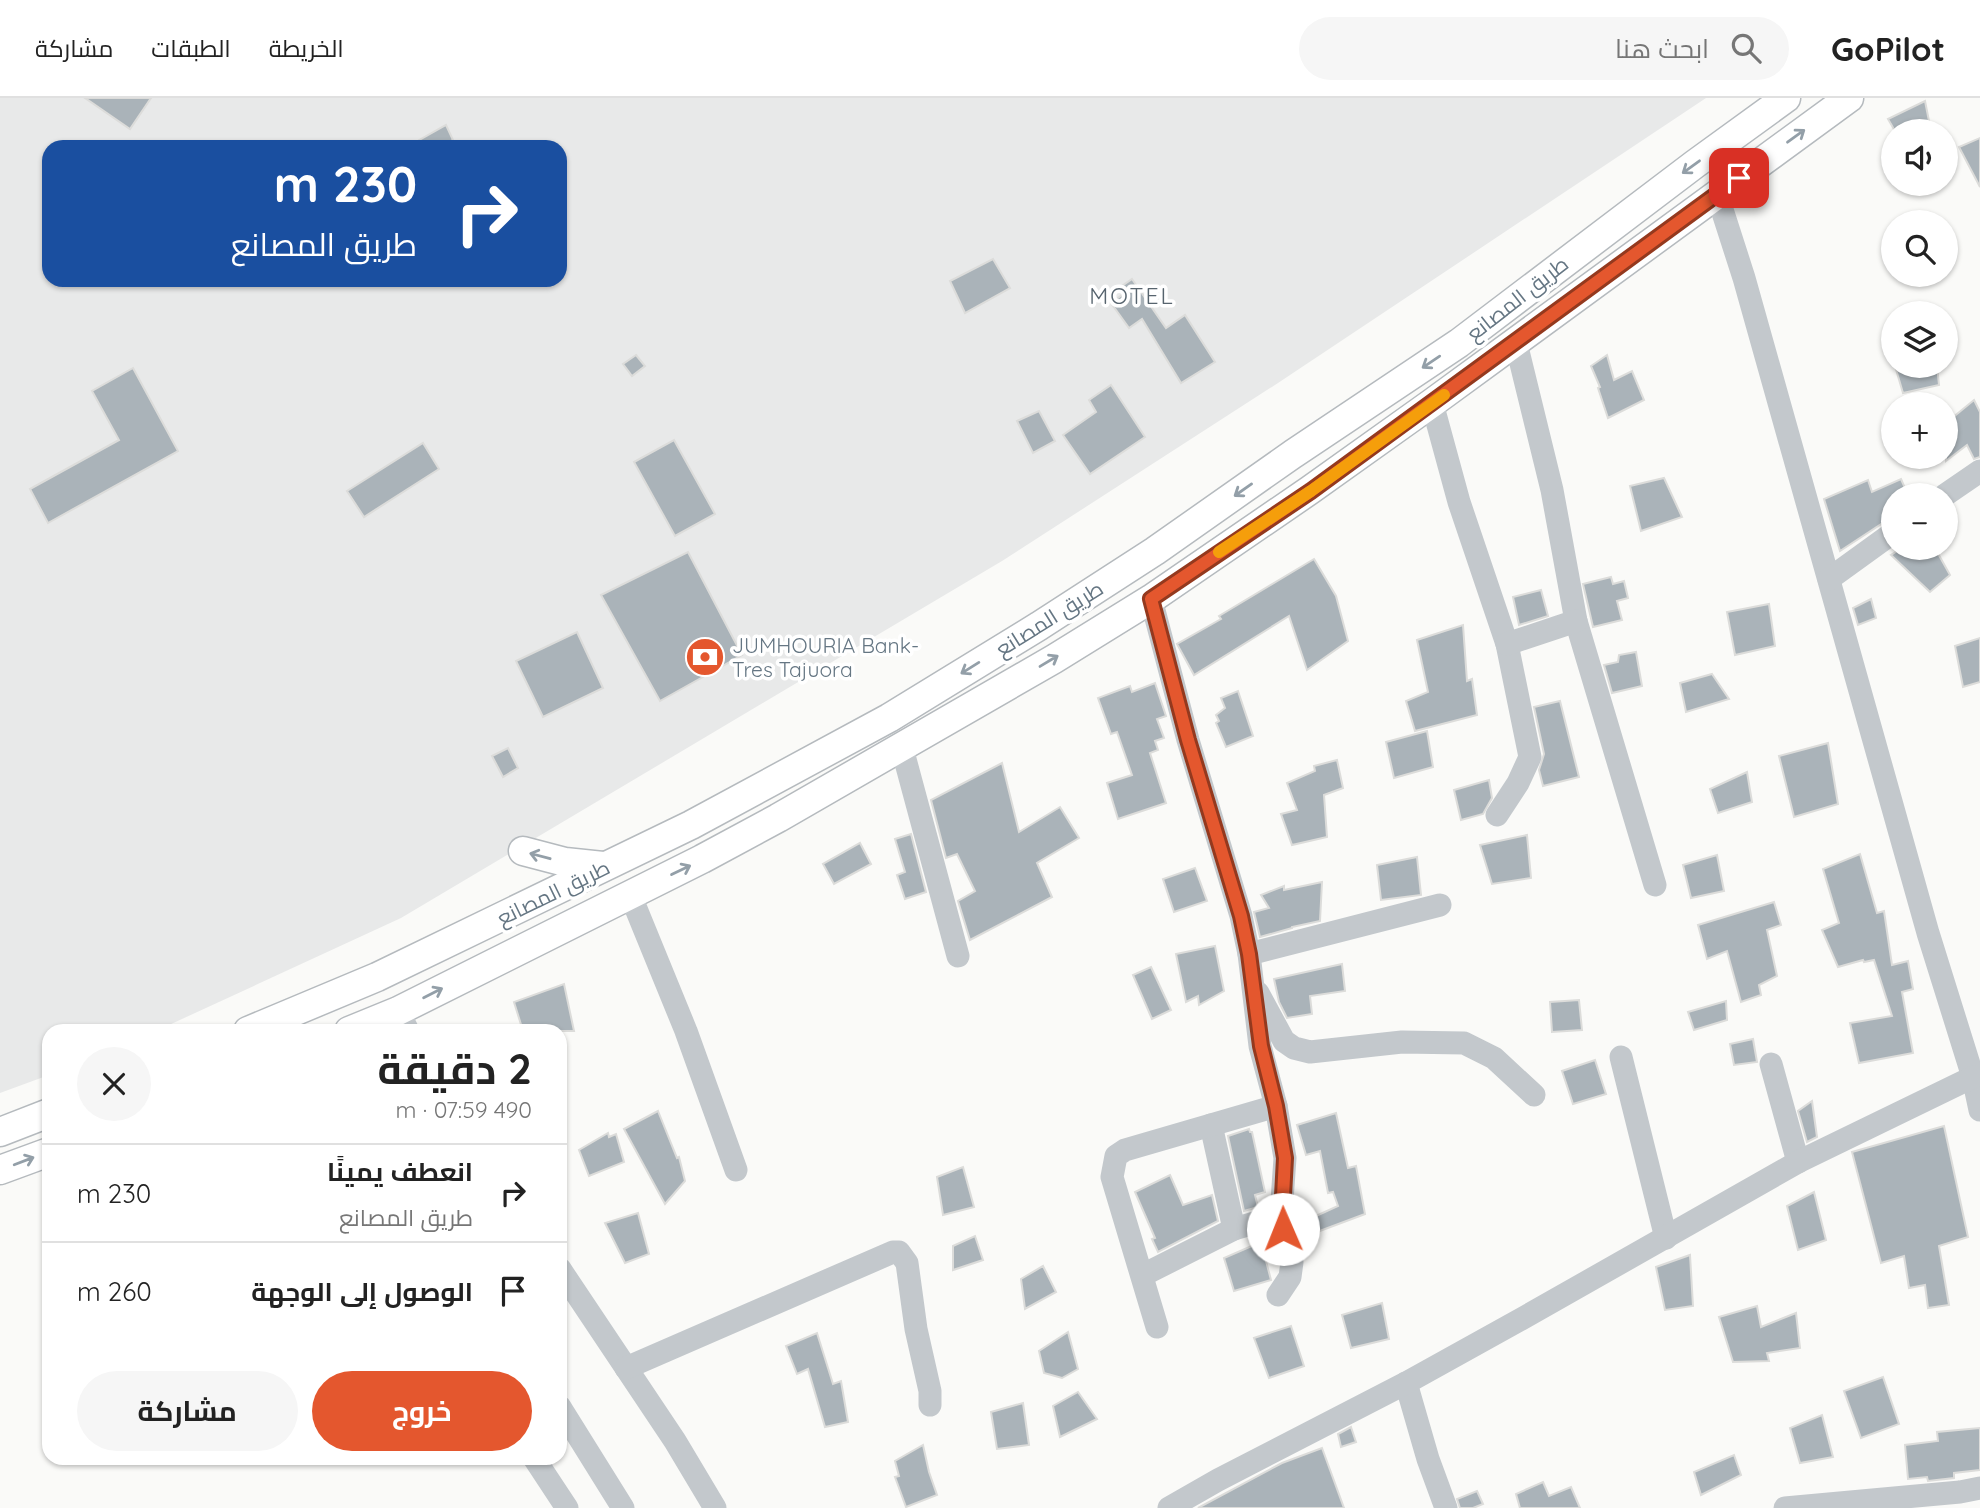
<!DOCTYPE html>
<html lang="ar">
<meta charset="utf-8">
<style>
:root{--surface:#fff;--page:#f6f6f6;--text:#222;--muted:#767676;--line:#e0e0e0;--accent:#e4572e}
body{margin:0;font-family:Quicksand,Cairo,sans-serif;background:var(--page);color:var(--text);direction:rtl;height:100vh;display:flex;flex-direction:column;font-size:26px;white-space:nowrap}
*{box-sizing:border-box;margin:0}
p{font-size:23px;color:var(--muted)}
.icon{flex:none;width:38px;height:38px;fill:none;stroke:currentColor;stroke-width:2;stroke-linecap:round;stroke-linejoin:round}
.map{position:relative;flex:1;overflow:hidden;direction:ltr}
.drawer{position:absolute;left:42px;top:926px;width:525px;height:441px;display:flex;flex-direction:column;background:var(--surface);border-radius:21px;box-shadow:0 2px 5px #0004;direction:rtl}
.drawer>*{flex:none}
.banner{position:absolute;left:42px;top:42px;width:525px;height:147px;border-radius:21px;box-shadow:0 2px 5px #0004;direction:rtl;background:#1a4fa0;color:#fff;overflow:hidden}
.fabs{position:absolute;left:1881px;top:21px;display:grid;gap:14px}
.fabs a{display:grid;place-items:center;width:77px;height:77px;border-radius:50%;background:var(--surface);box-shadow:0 2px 5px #0004;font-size:35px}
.pin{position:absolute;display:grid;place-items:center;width:60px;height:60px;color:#fff;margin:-30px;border-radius:14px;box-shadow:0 4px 10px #0006}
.me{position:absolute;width:77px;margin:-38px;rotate:359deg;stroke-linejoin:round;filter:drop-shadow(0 0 5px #0008)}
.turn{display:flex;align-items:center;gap:24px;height:147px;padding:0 35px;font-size:32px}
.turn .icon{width:91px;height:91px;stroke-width:2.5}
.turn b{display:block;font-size:49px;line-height:60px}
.round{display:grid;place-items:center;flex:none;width:74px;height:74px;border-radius:37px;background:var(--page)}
.overview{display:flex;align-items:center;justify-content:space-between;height:119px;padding:0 35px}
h1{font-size:42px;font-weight:700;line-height:52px}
.button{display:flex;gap:14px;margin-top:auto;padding:14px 35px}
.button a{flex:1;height:80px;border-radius:42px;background:var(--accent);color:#fff;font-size:28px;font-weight:700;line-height:80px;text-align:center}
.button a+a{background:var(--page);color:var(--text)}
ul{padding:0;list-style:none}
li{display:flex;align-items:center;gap:21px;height:98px;padding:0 35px;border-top:2px solid var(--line)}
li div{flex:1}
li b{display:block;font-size:26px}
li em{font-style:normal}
header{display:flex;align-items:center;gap:42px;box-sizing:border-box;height:98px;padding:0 35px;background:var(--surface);border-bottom:2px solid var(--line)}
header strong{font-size:33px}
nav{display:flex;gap:38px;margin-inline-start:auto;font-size:24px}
.search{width:490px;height:63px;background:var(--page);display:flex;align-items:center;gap:18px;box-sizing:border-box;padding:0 24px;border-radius:38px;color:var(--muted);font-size:26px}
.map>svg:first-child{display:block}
.built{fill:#e8e9e9;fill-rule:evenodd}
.building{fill:#aab3b9;stroke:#dcdcda;stroke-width:2}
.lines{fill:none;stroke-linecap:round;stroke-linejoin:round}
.major-casing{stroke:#b5babe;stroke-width:31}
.minor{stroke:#c3c8cc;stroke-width:23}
.major{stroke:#fff;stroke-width:28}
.oneway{stroke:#939fa8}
.route-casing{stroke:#94391e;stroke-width:18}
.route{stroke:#e4572e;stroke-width:12}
.slow{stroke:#f59e0b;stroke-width:12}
.labels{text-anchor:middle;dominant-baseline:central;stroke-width:7;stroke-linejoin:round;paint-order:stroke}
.street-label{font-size:21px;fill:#657683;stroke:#fff}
.poi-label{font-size:21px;fill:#657683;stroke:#fff;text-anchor:start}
.neighbourhood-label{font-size:23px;letter-spacing:2px;fill:#57646e;stroke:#fff}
</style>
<header>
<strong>GoPilot</strong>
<div class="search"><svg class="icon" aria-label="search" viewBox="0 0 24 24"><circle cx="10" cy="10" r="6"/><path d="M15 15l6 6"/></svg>ابحث هنا</div>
<nav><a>الخريطة</a><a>الطبقات</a><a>مشاركة</a></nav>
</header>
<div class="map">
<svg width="1980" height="1410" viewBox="0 0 1980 1410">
<rect width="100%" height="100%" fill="#fafaf8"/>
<path class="built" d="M0,0H1706L1278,285L1002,463L401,820L156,933H49V977L0,995ZM49,49H560V182H49Z"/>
<g class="building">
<path d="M85,0H151L130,31Z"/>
<path d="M1925,3L1931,33H1895L1888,21Z"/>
<path d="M446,27L453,42L440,49H407Z"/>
<path d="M1980,40V89L1959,49Z"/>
<path d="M993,161L1010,190L965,215L950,183Z"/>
<path d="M1132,181L1166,230L1185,217L1215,264L1181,285L1142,221L1129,230L1111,205L1126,194L1122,188Z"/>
<path d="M636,257L645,268L632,278L623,266Z"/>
<path d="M1607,257L1614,282L1632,273L1644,302L1608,320L1598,290L1600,289L1591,268Z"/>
<path d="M1895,268H1937L1939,287L1903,295Z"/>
<path d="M133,270L178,353L48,425L30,391L119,342L92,293Z"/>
<path d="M1111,287L1145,339L1090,376L1063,337L1096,314L1089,302Z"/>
<path d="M1974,302L1980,314V359L1974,361L1967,347L1946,363V325Z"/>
<path d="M1039,313L1055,343L1033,355L1017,323Z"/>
<path d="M674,342L715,416L675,438L634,364Z"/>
<path d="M423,345L439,371L364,419L347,393Z"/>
<path d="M1664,380L1682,419L1641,433L1630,388Z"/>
<path d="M1901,381L1908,397H1894V420L1886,423L1840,453L1824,401L1868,382L1872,394Z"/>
<path d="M1902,450H1935L1950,477L1930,494L1891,457Z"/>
<path d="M688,454L742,557L660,603L601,497Z"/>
<path d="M1314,461L1336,498L1348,543L1307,572L1289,518L1194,577L1177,546L1221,521L1219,518Z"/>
<path d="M1611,479L1613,486L1624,483L1628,500L1617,503L1622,522L1593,529L1583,486Z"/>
<path d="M1541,492L1548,518L1519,527L1513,499Z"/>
<path d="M1871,501L1876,520L1858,527L1853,510Z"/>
<path d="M1769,506L1775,548L1735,557L1727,514Z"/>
<path d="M1463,527L1467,583L1472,581L1477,617L1415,633L1406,603L1428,594L1417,542Z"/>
<path d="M577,534L603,590L543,619L516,563Z"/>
<path d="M1980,540V584L1963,589L1955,548Z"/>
<path d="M1636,554L1642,588L1612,595L1604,567L1618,564L1619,557Z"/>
<path d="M1712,576L1729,601L1686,614L1680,585Z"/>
<path d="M1155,585L1166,618L1157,621L1164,640L1155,643L1158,652L1150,655L1166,705L1118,721L1107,685L1132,677L1117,634L1111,636L1098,600L1130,588L1132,594Z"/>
<path d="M1238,593L1253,638L1226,649L1216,625L1219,623L1216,617L1225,610L1221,600Z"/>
<path d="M1560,603L1579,679L1543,688L1539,672L1544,656L1534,609Z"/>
<path d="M1427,633L1433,669L1394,680L1386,644Z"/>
<path d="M1828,645L1838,706L1794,719L1779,658Z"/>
<path d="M508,650L518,670L503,679L492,658Z"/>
<path d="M1337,662L1343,690L1324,697L1327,739L1292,747L1281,716L1297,712L1287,685L1315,673L1314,668Z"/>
<path d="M1002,665L1019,734L1060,709L1079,740L1037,765L1052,799L970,842L958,803L975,793L957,756L946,760L931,702Z"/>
<path d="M1747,674L1752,704L1718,715L1710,691Z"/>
<path d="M1489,682L1492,700L1483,716L1461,722L1454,692Z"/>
<path d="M911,736L926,794L905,801L897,777L905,774L895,741Z"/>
<path d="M1527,737L1531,780L1492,786L1480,747Z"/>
<path d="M860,745L871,766L834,786L823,766Z"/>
<path d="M1860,756L1877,815L1884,813L1892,867L1908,863L1913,891L1902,894L1913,955L1859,965L1850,925L1892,918L1874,862L1864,864L1863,862L1838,869L1822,832L1839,825L1823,771Z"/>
<path d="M1717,757L1724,793L1691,800L1683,767Z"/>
<path d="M1417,759L1421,797L1381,802L1377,767Z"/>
<path d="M1195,770L1207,803L1174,814L1163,781Z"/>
<path d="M1322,784L1320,823L1292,829V830L1260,839L1254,814L1269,810L1261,797L1284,788V792Z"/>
<path d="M1774,804L1781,827L1767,832L1777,878L1759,887L1761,897L1741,904L1727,853L1707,861L1698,827Z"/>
<path d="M1215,848L1224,893L1199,907L1198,898L1186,904L1176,856Z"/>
<path d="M1342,866L1345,893L1310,898L1312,916L1287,920L1279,904L1274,881Z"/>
<path d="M1151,869L1171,912L1152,921L1133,877Z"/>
<path d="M564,886L574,933H523L514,904Z"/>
<path d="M1579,902L1582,932L1552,934L1550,904Z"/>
<path d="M1726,903L1727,922L1694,932L1688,914Z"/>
<path d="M1753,941L1757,964L1734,967L1730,946Z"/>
<path d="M1595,962L1606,996L1573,1006L1562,973Z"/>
<path d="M1812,1003L1817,1039L1807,1044L1798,1013Z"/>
<path d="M658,1013L677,1060L679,1059L685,1083L665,1106L624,1031Z"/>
<path d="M1336,1015L1348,1070L1356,1068L1365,1116L1317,1134L1316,1118L1338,1108L1333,1094L1328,1095L1320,1053L1306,1057L1297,1027Z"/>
<path d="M1944,1028L1968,1139L1939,1148L1949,1207L1928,1210L1925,1187L1909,1190L1904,1158L1881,1165L1852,1054Z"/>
<path d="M1249,1031L1250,1034H1252L1265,1094L1255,1097L1258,1109L1244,1113L1228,1038Z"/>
<path d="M608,1035L609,1039L616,1036L624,1064L589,1078L579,1052Z"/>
<path d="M963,1069L974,1109L943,1117L937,1079Z"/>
<path d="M1170,1077L1183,1107L1212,1097L1218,1123L1158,1154L1152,1141L1155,1140L1135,1094Z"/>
<path d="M1814,1094L1826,1142L1798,1152L1787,1108Z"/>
<path d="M638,1115L649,1156L625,1165L605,1125Z"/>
<path d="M975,1138L983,1162L953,1172V1148Z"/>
<path d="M1261,1144L1271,1182L1234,1193L1224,1160Z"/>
<path d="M1690,1157L1693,1208L1665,1212L1656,1169Z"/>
<path d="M1043,1168L1056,1194L1025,1211L1021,1181Z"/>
<path d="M1382,1205L1389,1241L1351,1250L1342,1217Z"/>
<path d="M1757,1208L1761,1229L1796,1215L1800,1250L1767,1255L1769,1263L1733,1264L1719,1219Z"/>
<path d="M1291,1228L1304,1268L1269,1280L1254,1240Z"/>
<path d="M1068,1234L1078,1271L1062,1280L1044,1275L1039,1253Z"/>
<path d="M817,1235L833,1286L841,1283L848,1324L825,1329L808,1271L797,1276L786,1248Z"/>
<path d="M1883,1279L1899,1326L1861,1340L1844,1293Z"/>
<path d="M1078,1294L1097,1321L1060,1339L1053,1308Z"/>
<path d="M1023,1305L1029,1347L997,1351L991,1314Z"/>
<path d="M1822,1317L1833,1359L1800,1365L1790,1330Z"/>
<path d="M1351,1329L1356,1344L1341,1349L1338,1336Z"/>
<path d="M1980,1330V1372L1954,1375V1380L1928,1383L1927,1379L1908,1381L1905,1347L1938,1343L1937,1334Z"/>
<path d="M923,1347L929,1374L937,1397L906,1409L895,1379L899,1378L895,1363Z"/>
<path d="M1322,1350L1344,1410H1198L1282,1365Z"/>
<path d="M1734,1357L1741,1377L1701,1397L1694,1374Z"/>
<path d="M1543,1384L1549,1398L1571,1389L1580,1410H1520L1516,1396Z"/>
<path d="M1477,1393L1483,1406L1473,1410H1460L1457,1401Z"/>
</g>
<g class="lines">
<g class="major-casing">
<g id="major">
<path d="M523,753L565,764L603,768"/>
<path d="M248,933L377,879L691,727L889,620L1039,528L1155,453L1293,356L1459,245L1695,66L1786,0"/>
<path d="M349,933L398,913L702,761L778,720L1054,561L1151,501L1310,392L1432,305L1849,0"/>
<path d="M0,1034L49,1015"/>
<path d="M0,1072L49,1054"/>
</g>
</g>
<g class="minor">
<path d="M1717,96L1744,180L1928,835L1973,979L1980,1012"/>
<path d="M1516,245L1552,392L1576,523L1655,787"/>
<path d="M1432,305L1459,404L1507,546L1530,659L1518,685L1497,717"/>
<path d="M1945,397L1980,373"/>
<path d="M1829,481L1894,434"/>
<path d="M1151,501L1188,642L1241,818L1249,856L1260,948L1276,1008L1285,1060L1281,1117L1292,1164L1290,1179L1278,1197"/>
<path d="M1507,546L1576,523"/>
<path d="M902,650L958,858"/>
<path d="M630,796L686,933L736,1072"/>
<path d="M1249,856L1440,807"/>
<path d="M1258,895L1284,943L1294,950L1310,954L1402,944L1464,945L1494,960L1534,997"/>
<path d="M398,913L408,933"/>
<path d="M1621,959L1666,1140"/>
<path d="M1771,966L1798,1064"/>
<path d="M1211,1027L1234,1131"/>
<path d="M560,1171L675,1343L715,1410"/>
<path d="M1143,1177L1234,1131L1281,1117"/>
<path d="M1157,1229L1112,1079L1116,1058L1125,1052L1276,1008"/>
<path d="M626,1270L893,1154H899L907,1165L916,1231L930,1293V1307"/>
<path d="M1406,1285L1428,1361L1446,1410"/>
<path d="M560,1309L623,1410"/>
<path d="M534,1360L567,1410"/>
<path d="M1169,1410L1218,1382L1406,1285L1525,1219L1798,1064L1973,979"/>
<path d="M1785,1410L1960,1394L1980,1390"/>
</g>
<use href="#major" class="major"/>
</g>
<defs><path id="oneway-shaft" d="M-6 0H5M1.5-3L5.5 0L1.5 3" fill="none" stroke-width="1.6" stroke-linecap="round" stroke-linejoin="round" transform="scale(1.75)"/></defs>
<g class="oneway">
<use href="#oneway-shaft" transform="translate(1796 38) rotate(-36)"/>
<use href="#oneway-shaft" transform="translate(1691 69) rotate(144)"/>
<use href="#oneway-shaft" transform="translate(1431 264) rotate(146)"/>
<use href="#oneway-shaft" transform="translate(1243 392) rotate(145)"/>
<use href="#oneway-shaft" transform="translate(1049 563) rotate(-31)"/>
<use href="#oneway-shaft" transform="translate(970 570) rotate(148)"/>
<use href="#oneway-shaft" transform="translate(540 758) rotate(-165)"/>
<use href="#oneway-shaft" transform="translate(681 772) rotate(-26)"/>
<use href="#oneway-shaft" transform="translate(433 895) rotate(-27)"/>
<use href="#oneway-shaft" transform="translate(24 1063) rotate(-21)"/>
</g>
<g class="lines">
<g class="route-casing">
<path id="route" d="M1283,1131L1282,1117L1285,1060L1276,1008L1261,948L1249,856L1241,818L1188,642L1151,501L1311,393L1739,80"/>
</g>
<use href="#route" class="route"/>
<path class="slow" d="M1219,454L1311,393L1444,297"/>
</g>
<defs>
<g id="bank-disc" transform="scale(2.0125)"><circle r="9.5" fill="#e4572e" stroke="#fff"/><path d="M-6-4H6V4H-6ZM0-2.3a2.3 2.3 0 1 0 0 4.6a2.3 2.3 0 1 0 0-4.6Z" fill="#fff"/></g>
</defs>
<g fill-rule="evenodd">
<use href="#bank-disc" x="705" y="559"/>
</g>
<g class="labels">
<g class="street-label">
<text transform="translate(1517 200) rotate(-38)">طريق المصانع</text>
<text transform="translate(1049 520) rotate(-32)">طريق المصانع</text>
<text transform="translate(553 794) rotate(-26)">طريق المصانع</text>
</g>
<g class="poi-label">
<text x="732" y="547">JUMHOURIA Bank-<tspan x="732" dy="24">Tres Tajuora</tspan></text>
</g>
<g class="neighbourhood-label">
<text x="1132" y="197">MOTEL</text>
</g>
</g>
</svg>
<div class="fabs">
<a><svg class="icon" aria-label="sound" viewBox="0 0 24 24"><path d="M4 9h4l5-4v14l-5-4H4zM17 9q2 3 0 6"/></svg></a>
<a><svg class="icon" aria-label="search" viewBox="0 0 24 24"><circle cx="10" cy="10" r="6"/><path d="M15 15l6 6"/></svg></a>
<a><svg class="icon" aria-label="layers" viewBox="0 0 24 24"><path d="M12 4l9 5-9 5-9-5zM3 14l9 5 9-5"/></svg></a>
<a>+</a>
<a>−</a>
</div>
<div class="pin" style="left:1739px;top:80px;background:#d93025"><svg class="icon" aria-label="arrive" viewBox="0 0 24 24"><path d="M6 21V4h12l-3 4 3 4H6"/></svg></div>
<svg class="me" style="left:1283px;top:1131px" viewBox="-20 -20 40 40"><circle r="19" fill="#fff"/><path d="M0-13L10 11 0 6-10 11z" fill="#e4572e"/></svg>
<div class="banner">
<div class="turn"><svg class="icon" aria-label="right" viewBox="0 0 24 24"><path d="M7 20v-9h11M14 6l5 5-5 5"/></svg><div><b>230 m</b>طريق المصانع</div></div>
</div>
<section class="drawer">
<div class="overview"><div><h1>2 دقيقة</h1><p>490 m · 07:59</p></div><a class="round"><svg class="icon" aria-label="close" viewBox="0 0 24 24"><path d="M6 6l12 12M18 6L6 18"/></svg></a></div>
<ul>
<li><svg class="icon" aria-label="right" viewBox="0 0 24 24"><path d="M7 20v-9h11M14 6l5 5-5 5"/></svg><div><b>انعطف يمينًا</b><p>طريق المصانع</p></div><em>230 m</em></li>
<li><svg class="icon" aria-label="arrive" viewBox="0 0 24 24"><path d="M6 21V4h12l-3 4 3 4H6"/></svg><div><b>الوصول إلى الوجهة</b></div><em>260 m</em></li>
</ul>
<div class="button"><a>خروج</a><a>مشاركة</a></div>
</section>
</div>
